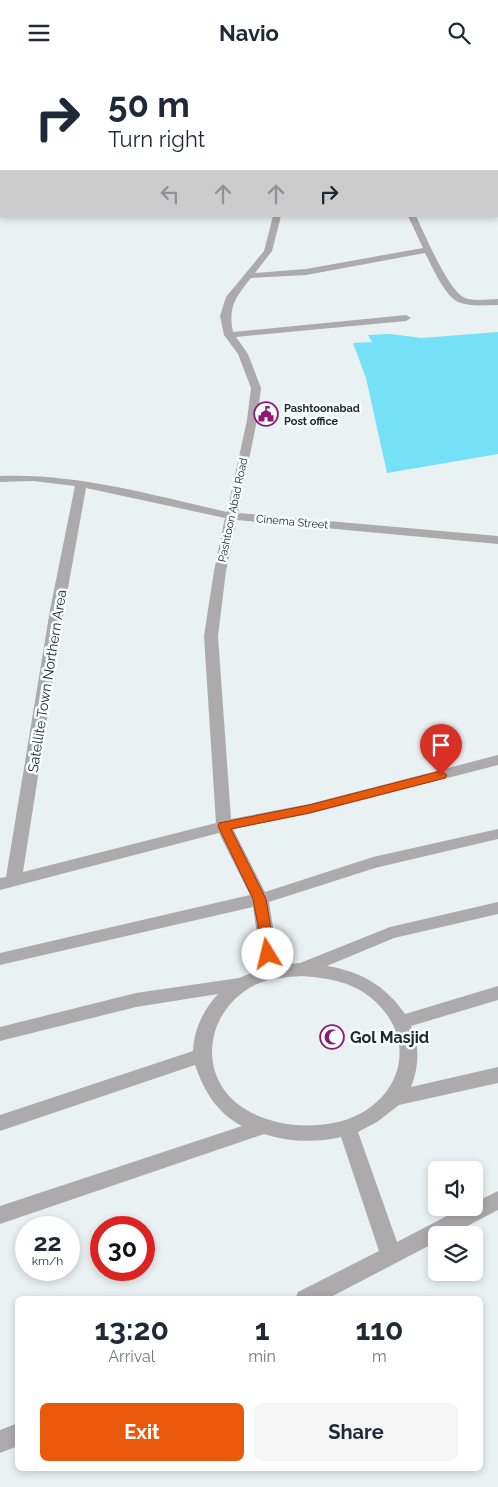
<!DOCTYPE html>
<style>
:root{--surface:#fff;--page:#f6f6f7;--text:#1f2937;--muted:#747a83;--accent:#ea580c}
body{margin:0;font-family:Raleway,sans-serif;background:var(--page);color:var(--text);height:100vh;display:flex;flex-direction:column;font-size:19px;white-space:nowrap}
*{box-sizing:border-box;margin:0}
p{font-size:16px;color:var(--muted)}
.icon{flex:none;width:28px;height:28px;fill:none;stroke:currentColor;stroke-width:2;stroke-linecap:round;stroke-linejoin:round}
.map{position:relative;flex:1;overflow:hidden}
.drawer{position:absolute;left:15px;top:1231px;width:468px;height:175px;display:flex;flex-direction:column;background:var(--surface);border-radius:8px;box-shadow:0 2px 8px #0003}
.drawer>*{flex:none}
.banner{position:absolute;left:0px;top:0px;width:499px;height:152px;box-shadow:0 2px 8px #0003;background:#fff;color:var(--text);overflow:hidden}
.tools{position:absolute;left:428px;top:1096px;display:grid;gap:10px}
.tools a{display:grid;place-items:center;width:55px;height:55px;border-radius:8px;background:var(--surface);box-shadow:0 2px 8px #0003;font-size:25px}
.speed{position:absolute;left:15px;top:1151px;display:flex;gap:10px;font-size:25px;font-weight:700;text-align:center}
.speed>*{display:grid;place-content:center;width:65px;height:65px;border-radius:50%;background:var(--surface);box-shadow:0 2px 8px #0003;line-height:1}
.speed small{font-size:12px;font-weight:400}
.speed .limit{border:8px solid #d22;background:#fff;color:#111}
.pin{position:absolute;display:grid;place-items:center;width:42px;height:42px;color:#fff;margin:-51px -21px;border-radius:50% 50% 50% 0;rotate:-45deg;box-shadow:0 0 5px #0007}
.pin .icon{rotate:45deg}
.me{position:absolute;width:55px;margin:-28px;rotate:351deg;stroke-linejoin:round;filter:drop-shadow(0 0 4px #0008)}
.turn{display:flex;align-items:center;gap:18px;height:105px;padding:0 25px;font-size:22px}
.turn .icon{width:65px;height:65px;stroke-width:2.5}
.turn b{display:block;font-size:35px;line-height:42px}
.lanes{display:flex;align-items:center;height:48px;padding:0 25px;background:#0003;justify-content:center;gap:25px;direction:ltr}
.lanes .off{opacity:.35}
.eta{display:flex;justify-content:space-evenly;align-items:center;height:85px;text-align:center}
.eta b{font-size:30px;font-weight:700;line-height:35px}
.button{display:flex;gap:10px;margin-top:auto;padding:10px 25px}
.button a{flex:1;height:58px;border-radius:8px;background:var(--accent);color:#fff;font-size:20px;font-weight:700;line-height:58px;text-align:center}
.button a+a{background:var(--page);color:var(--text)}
header{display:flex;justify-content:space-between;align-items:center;height:65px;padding:0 25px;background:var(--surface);font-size:22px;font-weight:700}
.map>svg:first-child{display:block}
.green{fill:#74e1f6}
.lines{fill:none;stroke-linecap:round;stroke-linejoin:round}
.street{fill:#adaaac;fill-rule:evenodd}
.route{fill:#ea580c;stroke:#983908}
.labels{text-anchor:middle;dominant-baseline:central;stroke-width:5;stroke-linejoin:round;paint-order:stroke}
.far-poi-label{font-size:11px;font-weight:bold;fill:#252828;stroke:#f7feff;text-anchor:start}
.far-street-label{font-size:11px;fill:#252828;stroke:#f7feff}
.street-label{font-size:14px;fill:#252828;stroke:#f7feff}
.near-poi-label{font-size:16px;font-weight:bold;fill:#252828;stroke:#f7feff;text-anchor:start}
</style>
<header><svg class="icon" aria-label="menu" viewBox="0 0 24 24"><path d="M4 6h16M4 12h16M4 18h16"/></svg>Navio<svg class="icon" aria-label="search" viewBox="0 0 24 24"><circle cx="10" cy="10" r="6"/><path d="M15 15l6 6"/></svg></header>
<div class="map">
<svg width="498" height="1422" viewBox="0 0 498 1422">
<rect width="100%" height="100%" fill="#e9f1f2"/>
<path class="green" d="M498,267V389L387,408L366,313L353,278L372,277L368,270L390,269L422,273Z"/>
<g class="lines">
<g class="street">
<rect x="126" y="0" width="6" height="1"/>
<rect x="313" y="0" width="6" height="1"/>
<path d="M424,0H432V1H425Z"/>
<rect x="0" y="20" width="1" height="4"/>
<rect x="0" y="108" width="1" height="4"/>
<rect x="0" y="134" width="1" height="4"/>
<path d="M273,151H281L272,186L255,208L306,204L423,183L408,151H416C425,170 447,222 463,232C472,237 488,234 498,234V240C485,240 471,242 458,237C444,230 432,201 425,188L306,210L251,213C235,233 228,242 233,267L406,250L411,253L406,256L236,272L248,289L261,323L257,355L238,448L498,471V479L237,455L226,506L218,571L231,754L309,739L498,690V700L309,749L233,764L265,827L373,792L498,764V774L375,803L269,837L279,900L300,898L390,862L498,837V849L394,873L327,901C360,906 386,921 405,949L498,921V935L411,961C420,981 419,1002 411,1022L498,1002V1018L399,1040L377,1057L358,1067L397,1177L464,1142H474V1138L498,1126V1145L450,1170H436V1177L327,1234H295L298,1227L379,1186L341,1072C315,1078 289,1077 264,1069L0,1159V1141L242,1061C217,1048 204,1026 195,1000L0,1066V1050L193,986C194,965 203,945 218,929L136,942L0,976V962L136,928L239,913L262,904L253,842L0,900V888L250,830L219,768L0,825V813L6,812L50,545L75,421L33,416L0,417V411C77,408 152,430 227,447L247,355L251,323L238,289L224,270L220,251L226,232L264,186ZM86,423L225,453L214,506L204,571L216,758L23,807L64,545ZM302,911C326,913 350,916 370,932C425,976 398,1046 333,1058C302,1064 265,1059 239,1040C194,1005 209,941 257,919C271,913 287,912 302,911Z"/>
<path d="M18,1358V1381L0,1388V1365Z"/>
</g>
</g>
<path class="route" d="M441,706L447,710L445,713L309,748L231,764L266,834L275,889L273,892H264L253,834L218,761L219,758L309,740Z"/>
<defs>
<g id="civic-ring" transform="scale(1.25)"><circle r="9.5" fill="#f7feff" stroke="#901877" stroke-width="1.5"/><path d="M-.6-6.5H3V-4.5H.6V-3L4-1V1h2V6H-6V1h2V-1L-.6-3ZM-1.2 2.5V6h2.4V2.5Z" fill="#901877"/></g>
<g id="mosque-ring" transform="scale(1.25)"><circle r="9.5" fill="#f7feff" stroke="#901877" stroke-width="1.5"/><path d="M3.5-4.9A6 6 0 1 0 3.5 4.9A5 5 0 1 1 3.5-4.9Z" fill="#901877"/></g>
</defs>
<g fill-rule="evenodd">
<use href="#civic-ring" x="266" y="349"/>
<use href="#mosque-ring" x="332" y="972"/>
</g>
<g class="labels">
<g class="far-poi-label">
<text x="284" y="343">Pashtoonabad<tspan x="284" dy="13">Post office</tspan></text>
</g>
<g class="far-street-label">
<text transform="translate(233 445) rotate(-78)">Pashtoon Abad Road</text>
<text transform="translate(292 457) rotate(5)">Cinema Street</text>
</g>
<g class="street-label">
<text transform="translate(47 616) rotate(-81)">Satellite Town Northern Area</text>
</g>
<g class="near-poi-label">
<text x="350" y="972">Gol Masjid</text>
</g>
</g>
</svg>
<div class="tools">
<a><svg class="icon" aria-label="sound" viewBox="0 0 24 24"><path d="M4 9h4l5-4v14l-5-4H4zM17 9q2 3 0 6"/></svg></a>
<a><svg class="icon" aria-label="layers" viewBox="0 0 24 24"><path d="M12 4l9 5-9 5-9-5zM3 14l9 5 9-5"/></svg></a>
</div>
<div class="speed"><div>22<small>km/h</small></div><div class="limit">30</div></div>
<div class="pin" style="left:441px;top:710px;background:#d93025"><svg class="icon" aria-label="arrive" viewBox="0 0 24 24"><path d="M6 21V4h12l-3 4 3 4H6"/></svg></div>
<svg class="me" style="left:268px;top:889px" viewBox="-20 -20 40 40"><circle r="19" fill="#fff"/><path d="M0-13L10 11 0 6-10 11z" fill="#ea580c"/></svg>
<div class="banner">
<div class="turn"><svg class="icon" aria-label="right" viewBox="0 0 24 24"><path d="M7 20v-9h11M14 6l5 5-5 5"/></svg><div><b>50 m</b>Turn right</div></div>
<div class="lanes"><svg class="icon off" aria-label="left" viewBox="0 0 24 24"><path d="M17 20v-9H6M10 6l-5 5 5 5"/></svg><svg class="icon off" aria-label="ahead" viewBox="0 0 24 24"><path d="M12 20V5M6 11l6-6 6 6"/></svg><svg class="icon off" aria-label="ahead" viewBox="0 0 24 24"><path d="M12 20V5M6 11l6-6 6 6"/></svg><svg class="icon" aria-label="right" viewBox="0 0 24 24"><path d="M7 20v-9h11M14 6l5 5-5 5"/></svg></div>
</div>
<section class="drawer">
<div class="eta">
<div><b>13:20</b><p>Arrival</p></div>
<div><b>1</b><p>min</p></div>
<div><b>110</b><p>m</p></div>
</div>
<div class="button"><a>Exit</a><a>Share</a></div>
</section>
</div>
